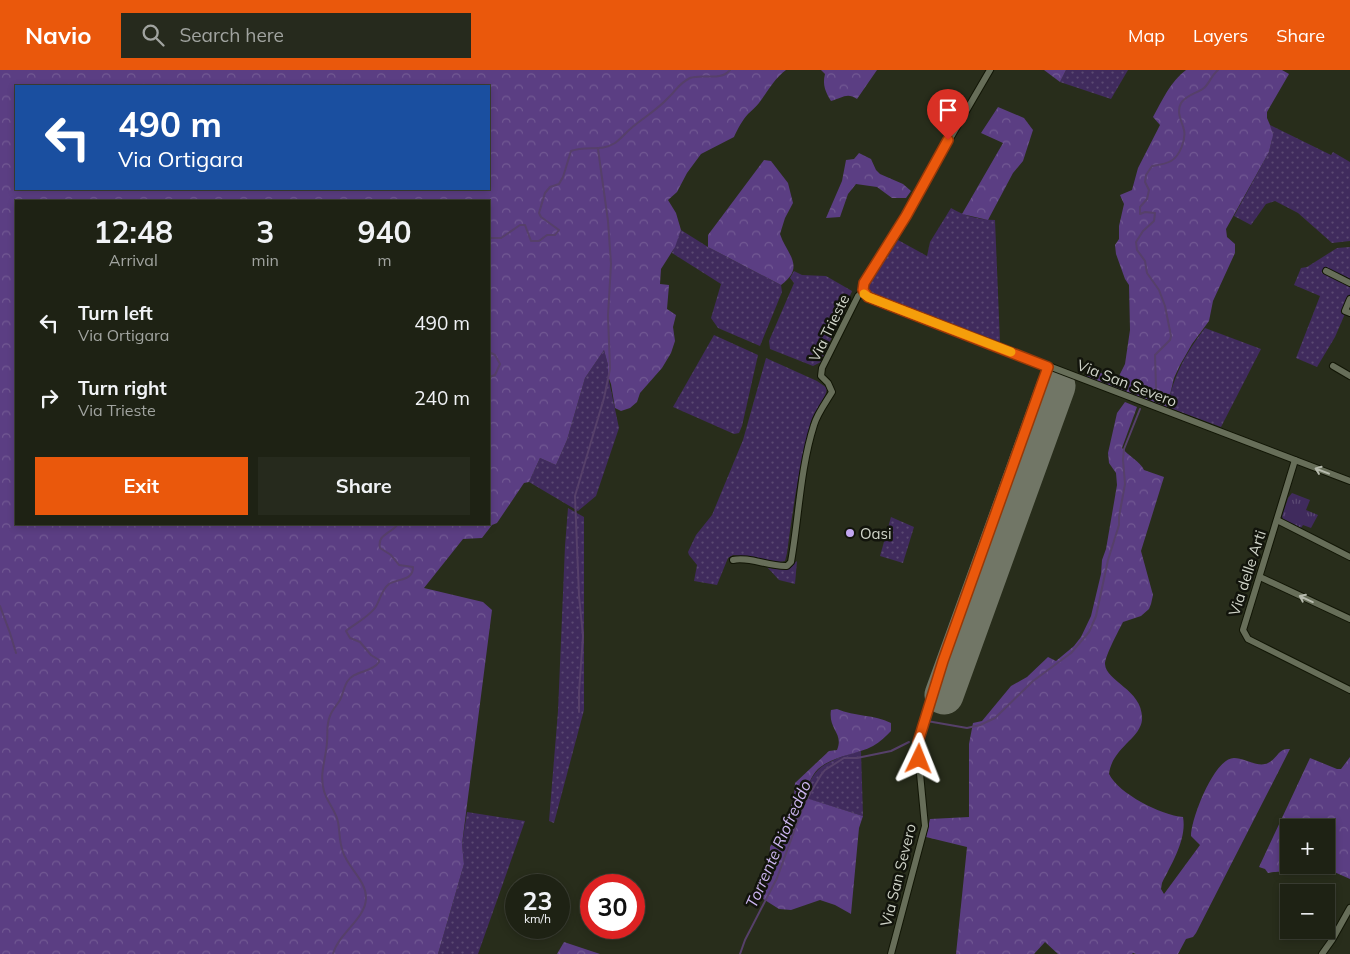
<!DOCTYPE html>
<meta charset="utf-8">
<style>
:root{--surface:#1e2214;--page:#262a1d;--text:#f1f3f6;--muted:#a1a4a0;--line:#3c3f34;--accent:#ea580c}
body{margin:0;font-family:Mulish,sans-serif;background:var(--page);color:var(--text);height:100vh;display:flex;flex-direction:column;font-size:19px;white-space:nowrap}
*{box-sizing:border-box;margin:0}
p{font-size:16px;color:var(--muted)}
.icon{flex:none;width:28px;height:28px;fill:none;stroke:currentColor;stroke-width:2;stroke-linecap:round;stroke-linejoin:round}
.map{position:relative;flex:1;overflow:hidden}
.panel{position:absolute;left:15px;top:130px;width:475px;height:325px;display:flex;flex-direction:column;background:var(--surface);border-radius:0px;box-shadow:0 2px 8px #0003,0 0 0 1px var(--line)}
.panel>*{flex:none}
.top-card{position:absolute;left:15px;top:15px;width:475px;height:105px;border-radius:0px;box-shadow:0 2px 8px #0003,0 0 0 1px var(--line);background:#1a4fa0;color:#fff;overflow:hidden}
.fabs{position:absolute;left:1280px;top:749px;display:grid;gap:10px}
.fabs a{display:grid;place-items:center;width:55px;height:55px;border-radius:0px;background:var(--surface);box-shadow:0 2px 8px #0003,0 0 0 1px var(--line);font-size:25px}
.speed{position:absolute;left:505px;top:804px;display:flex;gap:10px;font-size:25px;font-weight:700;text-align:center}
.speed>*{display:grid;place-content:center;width:65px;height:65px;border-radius:50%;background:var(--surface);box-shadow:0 2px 8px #0003,0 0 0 1px var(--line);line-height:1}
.speed small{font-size:12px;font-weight:400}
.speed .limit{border:8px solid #d22;background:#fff;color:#111}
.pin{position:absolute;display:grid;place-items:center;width:42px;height:42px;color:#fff;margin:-51px -21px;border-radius:50% 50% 50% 0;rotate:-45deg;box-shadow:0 0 5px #0007}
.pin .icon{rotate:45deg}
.me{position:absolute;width:55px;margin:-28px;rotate:2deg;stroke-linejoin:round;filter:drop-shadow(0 0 4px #0008)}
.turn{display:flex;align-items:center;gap:18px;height:105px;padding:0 20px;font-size:22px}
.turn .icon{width:65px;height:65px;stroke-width:2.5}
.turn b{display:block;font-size:35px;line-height:42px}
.eta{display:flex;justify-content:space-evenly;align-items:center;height:85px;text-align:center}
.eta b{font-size:30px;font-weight:700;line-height:35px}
.primary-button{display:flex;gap:10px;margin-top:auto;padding:10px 20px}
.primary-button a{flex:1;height:58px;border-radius:0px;background:var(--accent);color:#fff;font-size:20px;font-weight:700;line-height:58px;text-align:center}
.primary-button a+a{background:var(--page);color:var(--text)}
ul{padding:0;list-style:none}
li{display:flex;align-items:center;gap:15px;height:75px;padding:0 20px}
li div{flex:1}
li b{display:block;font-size:19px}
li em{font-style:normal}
header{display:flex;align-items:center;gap:30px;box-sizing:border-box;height:70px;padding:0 25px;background:var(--accent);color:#fff}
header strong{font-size:24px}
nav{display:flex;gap:28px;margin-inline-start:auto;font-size:18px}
.search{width:350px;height:45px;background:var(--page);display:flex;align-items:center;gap:12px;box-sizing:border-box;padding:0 18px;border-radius:0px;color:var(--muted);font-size:19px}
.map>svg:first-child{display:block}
.grass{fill:url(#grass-dots)}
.forest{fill:url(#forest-crowns);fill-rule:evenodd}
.park{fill:url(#park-tufts)}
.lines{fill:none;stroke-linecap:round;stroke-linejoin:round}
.stream{stroke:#56406a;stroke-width:2}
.runway{stroke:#717666;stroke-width:39}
.street-casing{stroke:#111505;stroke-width:8}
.street{stroke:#676e59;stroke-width:6}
.oneway{stroke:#b6baad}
.route-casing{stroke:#983908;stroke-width:12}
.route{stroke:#ea580c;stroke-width:9}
.slow{stroke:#f59e0b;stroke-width:9}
.poi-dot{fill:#c3a7f2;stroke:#12140c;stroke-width:2}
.labels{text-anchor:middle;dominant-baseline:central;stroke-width:5;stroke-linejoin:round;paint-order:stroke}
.street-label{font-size:15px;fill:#d0d4c9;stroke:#12140c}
.poi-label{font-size:15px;fill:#d0d4c9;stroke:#12140c;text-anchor:start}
.water-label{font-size:16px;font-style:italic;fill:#cdb6f2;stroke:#12140c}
</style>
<header>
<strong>Navio</strong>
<div class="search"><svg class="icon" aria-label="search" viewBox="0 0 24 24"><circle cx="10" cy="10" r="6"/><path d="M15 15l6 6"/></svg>Search here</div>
<nav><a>Map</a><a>Layers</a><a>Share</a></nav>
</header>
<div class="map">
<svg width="1350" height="884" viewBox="0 0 1350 884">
<defs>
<pattern id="grass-dots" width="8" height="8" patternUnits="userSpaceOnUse" patternTransform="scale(1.25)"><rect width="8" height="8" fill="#402b5d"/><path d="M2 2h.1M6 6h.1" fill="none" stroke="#5b4973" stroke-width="1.8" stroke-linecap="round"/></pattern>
<pattern id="forest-crowns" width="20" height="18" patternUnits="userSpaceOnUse" patternTransform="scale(1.25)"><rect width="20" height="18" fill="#5b3e83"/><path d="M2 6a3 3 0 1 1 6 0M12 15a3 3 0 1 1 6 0" fill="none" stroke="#725993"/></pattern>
<pattern id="park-tufts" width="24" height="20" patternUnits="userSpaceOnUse" patternTransform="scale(1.25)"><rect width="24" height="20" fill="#402b5d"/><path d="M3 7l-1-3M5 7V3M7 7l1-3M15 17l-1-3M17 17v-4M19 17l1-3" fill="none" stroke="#5b4973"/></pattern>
</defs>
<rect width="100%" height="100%" fill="#282d1b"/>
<g class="grass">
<path d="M1066,0H1128L1111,29L1060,12Z"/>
<path d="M1270,55L1331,85L1333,82L1350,92V171L1332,173L1298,143L1275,131L1266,134L1251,155L1234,146L1269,82L1272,69Z"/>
<path d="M951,138C964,146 980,150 995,150L1000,272L871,223L867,217L898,170L927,186L930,172Z"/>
<path d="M681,160L708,177L781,215L782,222L760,276L718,258L711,248L721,214L672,183Z"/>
<path d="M1350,177V232L1335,267L1317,297L1296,288L1320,226L1294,215L1301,198L1307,197L1337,178Z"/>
<path d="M794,201L802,205L826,206L852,221L821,292L813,296L770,279L769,271L794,213L790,208Z"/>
<path d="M1205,258L1261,279L1221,357L1167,337C1174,305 1185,284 1205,258Z"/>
<path d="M714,265L758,285L742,356L739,363L734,364L673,337Z"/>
<path d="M604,280L608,295V306L619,358L596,426L578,441L529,412L540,388L556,395L567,370L585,308Z"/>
<path d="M766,288L817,311L827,318C826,330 814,340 811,352C799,397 793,437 787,483L785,491L779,492L733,485L728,488L717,515L694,511L697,495L689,485L688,482L696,465L712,445L743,370Z"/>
<path d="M568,438L584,447V640L554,753L549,751L558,641L565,476Z"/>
<path d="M891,447L914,457L903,493L880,486Z"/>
<path d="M797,491L795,514L779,510L767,497C780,501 787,500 797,491Z"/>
<path d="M861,681L863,746L802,727C807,718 811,707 818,700C827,691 848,684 861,681Z"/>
<path d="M467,742L525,751L478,884H438L464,794L462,774Z"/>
</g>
<g class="forest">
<path d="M0,0H786C774,9 768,21 759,33C756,37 752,40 748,44C743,49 737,60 734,67L701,84L687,103L677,122L668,130L676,143L681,160L675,177L661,199L660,214L669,215L667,239L676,245L673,257L675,271L671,283L662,298L640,323L637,332L630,338L621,341L615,338L611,314L608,306V295L604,280L585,308L567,370L556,395L540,388L529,412L524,413L497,453L492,455L482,468L463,469L424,518L483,532L492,540L462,774L464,794L438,884H0ZM16,16H489V119H16ZM16,131H489V454H16Z"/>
<path d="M821,0H877L857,29C847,22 842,28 831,31C826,23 822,15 825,4Z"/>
<path d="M1044,0H1066L1060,12Z"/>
<path d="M1186,0H1282L1289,4L1267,42V48L1270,55L1273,65L1269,82L1226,159L1227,167L1235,174V183L1213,231L1209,251L1192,274L1180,295L1174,308L1167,337L1085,306L1088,301L1119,306L1125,294L1130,260L1129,215L1125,209L1116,184L1115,175L1119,169V156L1124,134L1120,125L1132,120L1138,98L1160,55L1153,47C1163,29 1170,12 1186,0Z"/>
<path d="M998,37L1024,48L1033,60L1023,91L1013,103L988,150L962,144L1003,73L981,63Z"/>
<path d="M859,83L871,89L876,100L880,104L903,114L911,121L906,128H892L877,117L856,114L848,124L840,147L826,148L842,111L846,90L854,89Z"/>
<path d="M764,90L771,91L788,113L793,133L785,148L780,164C787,185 806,196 781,215L708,177V165Z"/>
<path d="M1125,332L1137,337L1122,378C1128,386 1140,391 1144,400L1164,407L1141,481L1153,525L1151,534L1149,539L1141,546L1123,552C1119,560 1105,586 1105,594C1106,612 1144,620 1142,650C1140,669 1112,678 1109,704C1119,724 1161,745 1183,747C1187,769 1172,793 1162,813L1161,819L1164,824L1200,775L1191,766C1191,749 1214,688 1234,688C1245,688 1258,698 1268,693C1278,688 1278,678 1290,679L1196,863L1193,867L1186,869L1178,884H1136L1133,883L1132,884H1058L1045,872L1034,884H956L967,777L926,767L930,749L969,747V674L973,653L982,651L1011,616L1027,607L1048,587L1056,591L1074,576L1081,567L1091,546L1101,504L1102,490L1106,479L1117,415L1116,403L1109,393L1108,383L1117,343Z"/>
<path d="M837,639C855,647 874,644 891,653V661C886,666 880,672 873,676C856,685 834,685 818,699C811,706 807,718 803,727L863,746L859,758L851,844L835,835L820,830L791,840L779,839L760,827L769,804L770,777L783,755L790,739L794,726L795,713L829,681L837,680C844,663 828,660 831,640Z"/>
<path d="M1350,687V809L1332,801L1306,795H1326V758H1289V795H1297C1285,805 1281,800 1268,803L1265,799L1259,797L1310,688L1337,699H1341Z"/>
<path d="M564,872L600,884H557Z"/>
</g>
<path class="park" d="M1292,423L1310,430L1306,440L1318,445L1311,458L1303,455L1301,458L1283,449L1282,446L1288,428Z"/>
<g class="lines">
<g class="stream">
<path d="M489,168H501L520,155H525L531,171H539L547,165H555L559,160L541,147L539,143L545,123L550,117L559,114L563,107L571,81C586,75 601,82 615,73C622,68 628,60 635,55C646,46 658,39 668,28C677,20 678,14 690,8C703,3 720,12 730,0"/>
<path d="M489,282L495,285L500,294L495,305L489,307"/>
<path d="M1154,324L1156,318L1155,285L1170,270L1171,266L1165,236L1159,220L1147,203L1145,191L1137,180L1136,172L1143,161L1154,151L1155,143L1145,142L1140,144V137L1147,129L1149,120L1145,112L1146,105L1152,96C1158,95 1166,94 1171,91C1180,86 1186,69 1184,60C1182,51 1176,43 1181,33C1187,24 1198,23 1204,18C1209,14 1211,6 1218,0"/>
<path d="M0,536L10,563L16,583"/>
<path d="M579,642V622L583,566L579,526L575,426L604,328L610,299L608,246L611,194L608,151L598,79"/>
<path d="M927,651L967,658L980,655L995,648L1033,611L1071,583L1089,562L1096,546L1108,490L1119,455V447L1125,414L1123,390L1124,379L1140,339"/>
<path d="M333,884C338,864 365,849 366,829C367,811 348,798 343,782C339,772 340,762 338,752C336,741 327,732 324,721C319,704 326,689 327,672C328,663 326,655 330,646C332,640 337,635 340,630C343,624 344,617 347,612C354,600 372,603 379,592V590L371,585L360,572L350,568L346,561C355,554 368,547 375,538C380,531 381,520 389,514C399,508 413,511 413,497L399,495L391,485L380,478C377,464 391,464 398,454"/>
<path d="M740,884L745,870L777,808L804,734L821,705L825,700L844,688H857L891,681L909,672"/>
</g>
<path class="runway" d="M944,625L1056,316"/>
<g class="street-casing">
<g id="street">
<path d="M1326,201L1350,213"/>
<path d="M863,221L868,227L1350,411"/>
<path d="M1350,229L1345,241L1350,243"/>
<path d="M1333,296L1350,306"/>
<path d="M1295,390L1243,560L1248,569L1350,620"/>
<path d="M1277,450L1350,487"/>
<path d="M733,490C749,486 769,497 787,496L791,492C799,447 800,399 814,355C817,344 826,332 832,322L828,313L821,306L822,298L858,226L863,221L864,213L905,146L990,0"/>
<path d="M1260,507L1350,549"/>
<path d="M891,884L925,756L917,672L943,591L1048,297"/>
<path d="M1322,884L1332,870L1350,838"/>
</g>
</g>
<use href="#street" class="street"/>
</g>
<defs><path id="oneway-shaft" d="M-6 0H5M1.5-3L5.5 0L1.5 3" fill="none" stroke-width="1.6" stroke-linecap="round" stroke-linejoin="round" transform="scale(1.25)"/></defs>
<g class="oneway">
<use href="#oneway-shaft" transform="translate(1322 401) rotate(-159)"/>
<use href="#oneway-shaft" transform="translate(1306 529) rotate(-155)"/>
</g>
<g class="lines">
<g class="route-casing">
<path id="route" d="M919,689L918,672L943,591L1048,297L868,227L863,220L864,213L906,146L948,70"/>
</g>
<use href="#route" class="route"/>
<path class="slow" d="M864,224L868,227L1011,282"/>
</g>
<circle class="poi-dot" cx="850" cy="463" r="5"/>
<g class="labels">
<g class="street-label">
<text transform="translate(829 258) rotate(-64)">Via Trieste</text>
<text transform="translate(1127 313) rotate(21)">Via San Severo</text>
<text transform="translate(1247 503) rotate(-72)">Via delle Arti</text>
<text transform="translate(898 805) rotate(-76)">Via San Severo</text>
</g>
<g class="poi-label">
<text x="860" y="463">Oasi</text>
</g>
<g class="water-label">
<text transform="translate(778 774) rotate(-66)">Torrente Riofreddo</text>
</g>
</g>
</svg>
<div class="fabs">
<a>+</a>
<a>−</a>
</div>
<div class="speed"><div>23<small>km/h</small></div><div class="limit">30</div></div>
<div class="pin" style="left:948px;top:70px;background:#d93025"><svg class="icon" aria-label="arrive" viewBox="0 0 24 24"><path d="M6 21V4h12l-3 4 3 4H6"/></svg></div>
<svg class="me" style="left:919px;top:689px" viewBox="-20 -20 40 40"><path d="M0-17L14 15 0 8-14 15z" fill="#ea580c" stroke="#fff" stroke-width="4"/></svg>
<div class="top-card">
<div class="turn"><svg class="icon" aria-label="left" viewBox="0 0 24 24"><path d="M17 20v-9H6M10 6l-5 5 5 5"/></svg><div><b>490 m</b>Via Ortigara</div></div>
</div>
<section class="panel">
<div class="eta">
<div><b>12:48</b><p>Arrival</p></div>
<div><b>3</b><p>min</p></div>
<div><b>940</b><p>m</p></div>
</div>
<ul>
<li><svg class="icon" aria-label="left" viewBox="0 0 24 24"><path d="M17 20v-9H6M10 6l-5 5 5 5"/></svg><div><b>Turn left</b><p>Via Ortigara</p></div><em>490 m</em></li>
<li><svg class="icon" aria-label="right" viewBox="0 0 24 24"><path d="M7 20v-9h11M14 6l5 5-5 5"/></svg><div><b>Turn right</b><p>Via Trieste</p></div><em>240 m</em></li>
</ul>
<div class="primary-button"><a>Exit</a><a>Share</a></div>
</section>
</div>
